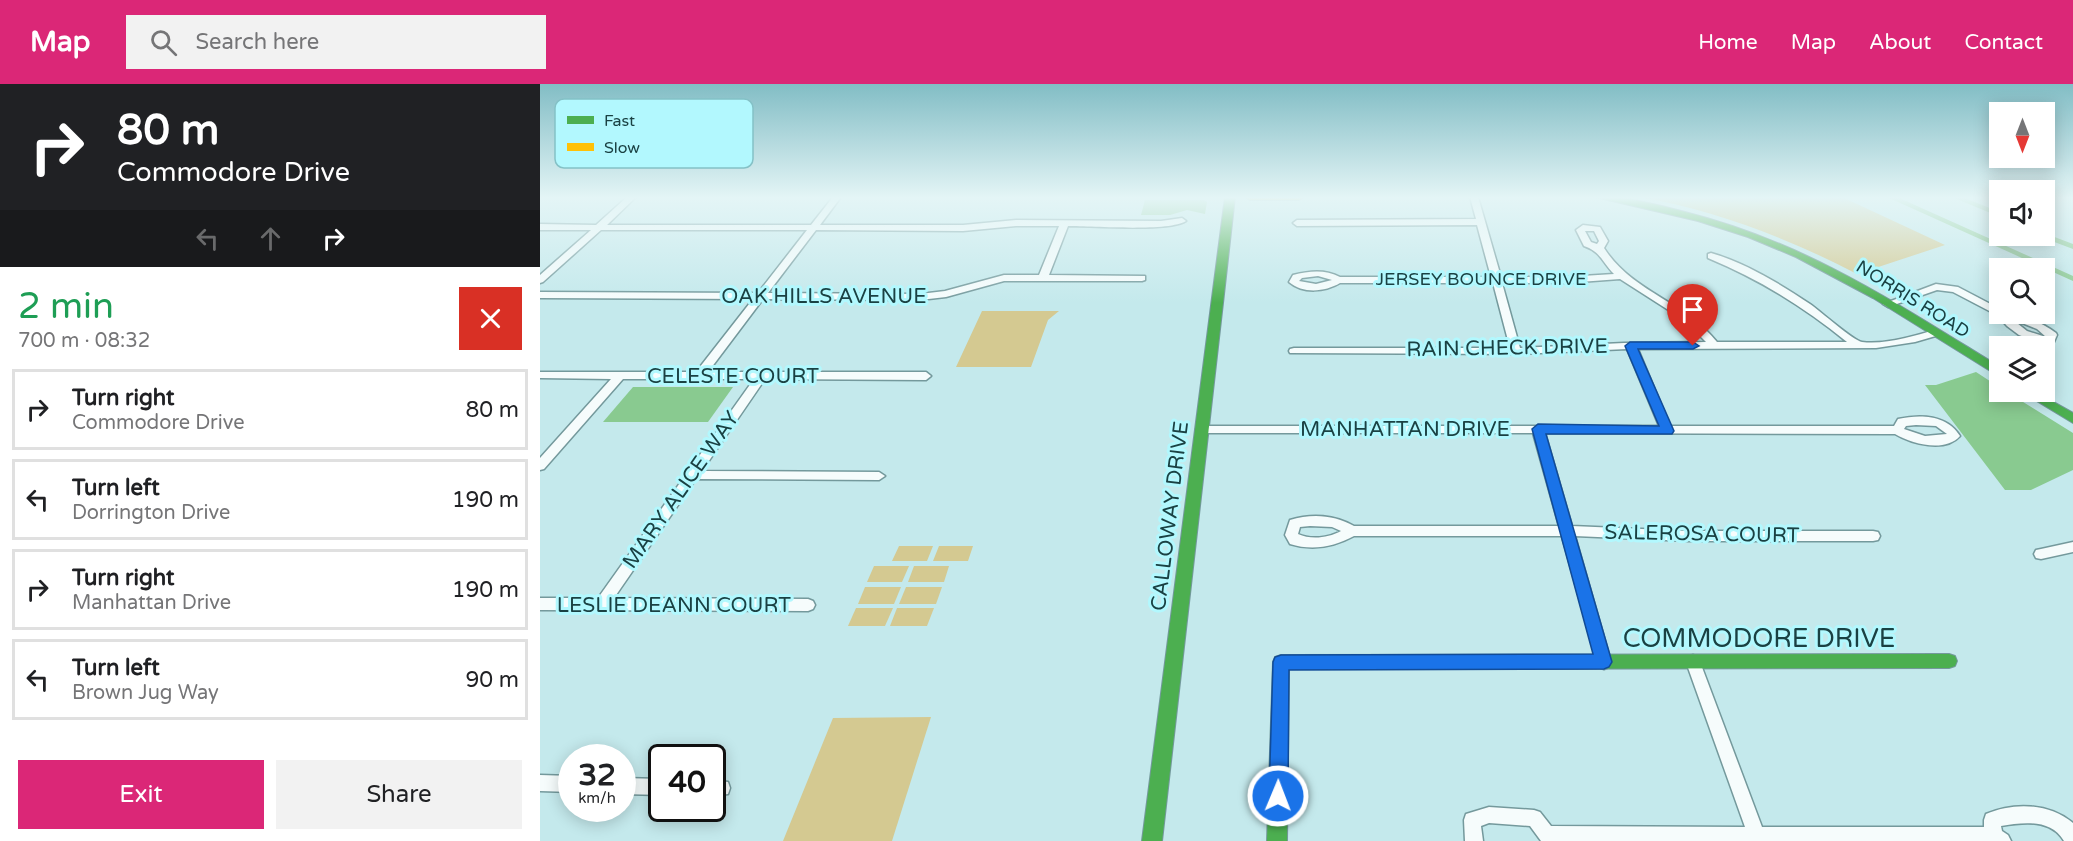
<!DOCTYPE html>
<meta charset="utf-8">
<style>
:root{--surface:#fff;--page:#f2f2f2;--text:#202124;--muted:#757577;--line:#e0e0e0;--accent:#db2777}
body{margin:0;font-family:"Varela Round",sans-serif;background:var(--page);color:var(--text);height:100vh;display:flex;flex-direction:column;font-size:22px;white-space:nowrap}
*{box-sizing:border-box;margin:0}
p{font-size:20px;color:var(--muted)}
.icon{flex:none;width:33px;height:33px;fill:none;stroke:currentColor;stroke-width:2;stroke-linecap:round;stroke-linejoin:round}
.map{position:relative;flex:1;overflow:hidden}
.details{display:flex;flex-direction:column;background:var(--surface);width:540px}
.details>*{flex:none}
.top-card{background:#202124;color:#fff;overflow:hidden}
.needle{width:39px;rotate:180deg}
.buttons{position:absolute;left:1449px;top:18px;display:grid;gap:12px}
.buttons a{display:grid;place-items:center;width:66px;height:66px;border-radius:0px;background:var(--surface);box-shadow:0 3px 15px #0003;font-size:30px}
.speed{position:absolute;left:18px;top:660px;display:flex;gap:12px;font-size:30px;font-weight:700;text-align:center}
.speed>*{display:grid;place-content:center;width:78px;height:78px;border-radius:50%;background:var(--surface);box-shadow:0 3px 15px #0003;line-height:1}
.speed small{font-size:15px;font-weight:400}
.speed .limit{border:3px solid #111;border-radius:9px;background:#fff;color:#111}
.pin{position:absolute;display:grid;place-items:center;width:51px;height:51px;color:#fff;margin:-62px -26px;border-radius:50% 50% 50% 0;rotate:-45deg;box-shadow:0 0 6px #0007}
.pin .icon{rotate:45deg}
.me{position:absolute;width:66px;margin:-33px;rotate:1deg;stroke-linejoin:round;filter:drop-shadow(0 0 4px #0008)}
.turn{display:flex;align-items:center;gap:21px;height:126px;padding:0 18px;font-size:27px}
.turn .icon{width:78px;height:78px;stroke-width:2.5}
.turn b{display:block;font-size:42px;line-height:51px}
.lanes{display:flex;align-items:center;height:57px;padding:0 18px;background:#0003;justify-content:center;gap:30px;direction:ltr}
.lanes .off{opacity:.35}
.round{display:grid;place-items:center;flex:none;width:63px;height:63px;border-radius:0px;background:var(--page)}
.headline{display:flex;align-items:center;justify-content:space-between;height:102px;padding:0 18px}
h1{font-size:36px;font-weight:600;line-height:45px;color:#1e9e55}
.cta{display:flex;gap:12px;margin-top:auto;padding:12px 18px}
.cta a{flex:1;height:69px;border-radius:0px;background:var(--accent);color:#fff;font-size:24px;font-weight:600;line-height:69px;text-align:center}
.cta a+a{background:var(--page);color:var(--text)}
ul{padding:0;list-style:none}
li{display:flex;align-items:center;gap:18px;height:81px;margin:0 12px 9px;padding:0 6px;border:3px solid var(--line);border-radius:0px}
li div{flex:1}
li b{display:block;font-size:22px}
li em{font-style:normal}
header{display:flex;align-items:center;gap:36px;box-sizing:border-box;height:84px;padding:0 30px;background:var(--accent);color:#fff}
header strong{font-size:28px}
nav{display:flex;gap:33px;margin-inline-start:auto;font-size:21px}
.search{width:420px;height:54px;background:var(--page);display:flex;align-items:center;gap:15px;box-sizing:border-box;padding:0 21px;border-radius:0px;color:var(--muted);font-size:22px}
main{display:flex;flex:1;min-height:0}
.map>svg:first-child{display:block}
.green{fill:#d4c991}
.water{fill:#89ca90}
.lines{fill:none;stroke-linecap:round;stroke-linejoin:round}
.canal{fill:#89ca90;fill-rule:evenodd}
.street-casing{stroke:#74999c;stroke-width:3}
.fast-casing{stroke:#74999c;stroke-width:2}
.slow-casing{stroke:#74999c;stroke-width:2}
.street{fill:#f6fcfc;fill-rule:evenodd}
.fast{fill:#4caf50;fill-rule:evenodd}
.slow{fill:#ffc107;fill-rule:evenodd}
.route{fill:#1a73e8;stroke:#114b97;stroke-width:1.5}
.labels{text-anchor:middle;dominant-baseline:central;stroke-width:6;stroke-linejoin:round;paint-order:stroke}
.far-street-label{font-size:18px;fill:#1a4143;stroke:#b2f8fe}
.street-label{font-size:21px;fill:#1a4143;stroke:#b2f8fe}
.near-street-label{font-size:26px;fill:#1a4143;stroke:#b2f8fe}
.key{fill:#b2f8fe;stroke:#84c1c6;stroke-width:1.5}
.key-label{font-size:16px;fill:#1a4143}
</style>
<header>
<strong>Map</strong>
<div class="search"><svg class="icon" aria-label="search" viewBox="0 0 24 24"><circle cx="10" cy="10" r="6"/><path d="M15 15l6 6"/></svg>Search here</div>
<nav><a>Home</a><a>Map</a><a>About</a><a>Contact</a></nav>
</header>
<main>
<section class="details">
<div class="top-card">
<div class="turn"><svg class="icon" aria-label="right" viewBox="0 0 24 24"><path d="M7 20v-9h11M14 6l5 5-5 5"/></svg><div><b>80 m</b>Commodore Drive</div></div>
<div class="lanes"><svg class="icon off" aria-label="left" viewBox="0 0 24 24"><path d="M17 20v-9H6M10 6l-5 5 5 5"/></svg><svg class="icon off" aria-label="ahead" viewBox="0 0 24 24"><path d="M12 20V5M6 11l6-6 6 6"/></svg><svg class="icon" aria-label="right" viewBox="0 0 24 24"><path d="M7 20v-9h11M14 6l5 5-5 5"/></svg></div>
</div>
<div class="headline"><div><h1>2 min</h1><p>700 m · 08:32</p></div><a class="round" style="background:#d93025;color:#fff"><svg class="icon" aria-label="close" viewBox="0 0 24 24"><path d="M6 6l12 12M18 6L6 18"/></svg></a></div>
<ul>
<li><svg class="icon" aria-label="right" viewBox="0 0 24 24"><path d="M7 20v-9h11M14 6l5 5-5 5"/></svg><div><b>Turn right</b><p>Commodore Drive</p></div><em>80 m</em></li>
<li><svg class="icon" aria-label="left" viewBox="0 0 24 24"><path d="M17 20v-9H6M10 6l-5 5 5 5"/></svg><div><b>Turn left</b><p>Dorrington Drive</p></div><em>190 m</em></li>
<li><svg class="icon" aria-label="right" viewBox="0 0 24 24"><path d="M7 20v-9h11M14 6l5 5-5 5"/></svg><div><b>Turn right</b><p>Manhattan Drive</p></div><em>190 m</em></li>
<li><svg class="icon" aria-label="left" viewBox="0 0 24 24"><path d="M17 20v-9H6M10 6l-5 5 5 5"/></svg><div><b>Turn left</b><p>Brown Jug Way</p></div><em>90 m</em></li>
</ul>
<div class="cta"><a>Exit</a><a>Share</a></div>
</section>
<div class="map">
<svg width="1533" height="757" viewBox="0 0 1533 757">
<rect width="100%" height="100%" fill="#c4e9ec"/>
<g class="green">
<path d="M1100,113H1302L1405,161L1317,190C1248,154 1177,127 1100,113Z"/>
<path d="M442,227H519L508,236L491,283H416Z"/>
<path d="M359,462H393L387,477H352Z"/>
<path d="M399,462H433L428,477H393Z"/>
<path d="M334,482H369L362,498H327Z"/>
<path d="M374,482H409L404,498H368Z"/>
<path d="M325,503H361L354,520H318Z"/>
<path d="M366,503H402L396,520H359Z"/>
<path d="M316,524H353L345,542H308Z"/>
<path d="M357,524H394L387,542H350Z"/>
<path d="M391,633L352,757H243L293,634Z"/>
</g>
<g class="water">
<path d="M605,116H664L667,118L665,130L647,126L630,131H601Z"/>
<path d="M1436,288L1459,303L1460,308H1467L1533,349V386L1491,406H1465L1385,301H1396Z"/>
<path d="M93,303H193L168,338H63Z"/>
</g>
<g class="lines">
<g class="canal">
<path d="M1347,113H1357L1533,192V197Z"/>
<path d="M1412,113H1422L1460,128V133Z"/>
<path d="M1504,149L1533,160V165L1501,153L1500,152H1504Z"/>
</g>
<g class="street-casing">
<g id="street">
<path d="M87,113H96L67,141H271L293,113H301L280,141H423L476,136L621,137L642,134L646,137C629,148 552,142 528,142L509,191L605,192V196L602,197H464L406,213L380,216L223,215L168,288H386L391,292L386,296L225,295L162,387L339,388L345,392L339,396L156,395L74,514L268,515L273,517L275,521L273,525L268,527L0,526V514H58L214,295H83L4,385L0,386V374L71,295L0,294V288H156L213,215L0,214V208L218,209L267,146H61L3,198L0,199V191L51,146H0V140L56,141ZM476,142H519L499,191H464L405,207L380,210L228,209L276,146L423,147Z"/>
<path d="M930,113H938L961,193H1026L1074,190C1062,178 1061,168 1044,162L1036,146L1043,141L1060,143L1068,157L1064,164C1092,208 1144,217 1177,258H1307C1264,223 1219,195 1168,174V170L1171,169C1206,179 1240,200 1270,220C1280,227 1314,257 1322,258C1345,261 1373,252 1395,246L1400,249L1399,251L1375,258L1336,264L1098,265L1130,342H1354L1358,335C1381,330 1407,331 1420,352C1405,369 1372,360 1355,350L1005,349L1032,442L1148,447H1333L1338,448L1340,452L1338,456L1333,457H1148L1035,452L1071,578L1069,583L1064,585L1059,583L1057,578L1022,452H814C794,463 772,467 750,460L745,451L750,436C772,429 795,431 814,442H1019L993,349H662L658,348L656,345L658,342H1119L1087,265L976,270L750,269L749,267L750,265L754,264H970L953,199H800C785,208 763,210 749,198L753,191C769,187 785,185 800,193H951L937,141L757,142L753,139L757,136L936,135ZM1045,147H1054L1059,157L1057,160L1051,158ZM778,192L792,196L776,200L759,197L762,194ZM1080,195L1144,236L1166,258L1084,259L980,264L962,199H1026ZM1376,341L1396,342L1407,350L1385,352L1364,345L1366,342ZM770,442L792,443L801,447C788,454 771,456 758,450L760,443Z"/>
<path d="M1396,200L1418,203L1460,225V230C1480,230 1499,236 1516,249L1517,251L1514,258H1497L1479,251L1467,242L1457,231L1413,208L1397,206L1351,222L1348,223L1343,220ZM1472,235L1497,245L1506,253L1487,247Z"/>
<path d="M1533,458V468L1501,475L1496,474L1494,470L1496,466L1501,465Z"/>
<path d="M1153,571L1158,573L1160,578L1222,743H1444V736L1446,730C1474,718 1509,719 1533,739V757H1524C1511,735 1484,738 1461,742L1462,747L1468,751L1471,757H1001L990,742L949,739L941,742L943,757H925L924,736L926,730L949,723L994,726L1000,728L1011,742L1205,743L1146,578L1148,573Z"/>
<path d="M0,691L32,692V708L0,707Z"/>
<path d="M82,694L122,695V711L82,710Z"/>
<path d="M172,696L188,698L190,704L188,710L172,712Z"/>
</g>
</g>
<g class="fast-casing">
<g id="fast">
<path d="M685,113H695L622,757H602Z"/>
<path d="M1055,113C1085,112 1116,120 1145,128C1267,159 1354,218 1460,283V293L1333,214L1256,173L1208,153L1158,137Z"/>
<path d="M1482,308H1496L1533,329V339Z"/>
<path d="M1409,570L1415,572L1417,577L1415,582L1409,584L749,585L747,757H727L733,578L735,573L741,571Z"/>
</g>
</g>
<g class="slow-casing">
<path id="slow" d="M705,113H764L759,116H710Z"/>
</g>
<use href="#street" class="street"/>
<use href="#fast" class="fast"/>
<use href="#slow" class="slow"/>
</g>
<linearGradient id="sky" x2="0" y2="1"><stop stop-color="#82bdc5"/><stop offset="0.52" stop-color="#e4f5f6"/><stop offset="1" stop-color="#e4f5f6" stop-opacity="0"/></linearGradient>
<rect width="1533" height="219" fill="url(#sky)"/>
<path class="route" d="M1090,258H1153L1159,262L1153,265H1098L1134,347L1132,350H1006L1072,578L1069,583L1064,585L749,586L748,712L745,719L738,722L731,719L729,712L733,578L735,573L741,571L1053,570L992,345L998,340L1119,342L1085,262Z"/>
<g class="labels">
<g class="far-street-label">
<text x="941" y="195">JERSEY BOUNCE DRIVE</text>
<text transform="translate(1373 215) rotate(32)">NORRIS ROAD</text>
</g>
<g class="street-label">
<text x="284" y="212">OAK HILLS AVENUE</text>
<text transform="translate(967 264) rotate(-1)">RAIN CHECK DRIVE</text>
<text x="193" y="292">CELESTE COURT</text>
<text x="865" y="345">MANHATTAN DRIVE</text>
<text transform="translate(141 406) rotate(-55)">MARY ALICE WAY</text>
<text transform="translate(630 432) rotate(-83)">CALLOWAY DRIVE</text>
<text transform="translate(1162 450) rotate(1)">SALEROSA COURT</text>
<text x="134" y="521">LESLIE DEANN COURT</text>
</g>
<g class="near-street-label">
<text x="1219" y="554">COMMODORE DRIVE</text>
</g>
</g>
<rect x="15" y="15" width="198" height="69" rx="9" class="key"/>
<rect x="27" y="32" width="27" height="8" fill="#4caf50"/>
<rect x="27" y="59" width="27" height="8" fill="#ffc107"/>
<g class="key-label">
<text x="64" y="42">Fast</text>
<text x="64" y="69">Slow</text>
</g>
</svg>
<div class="buttons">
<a><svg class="needle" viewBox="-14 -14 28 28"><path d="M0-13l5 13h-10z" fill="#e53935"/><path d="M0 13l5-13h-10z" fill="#757577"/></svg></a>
<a><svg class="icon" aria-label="sound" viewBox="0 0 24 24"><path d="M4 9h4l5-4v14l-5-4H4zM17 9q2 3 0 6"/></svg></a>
<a><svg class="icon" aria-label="search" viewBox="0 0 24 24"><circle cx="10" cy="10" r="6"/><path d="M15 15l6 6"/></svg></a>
<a><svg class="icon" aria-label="layers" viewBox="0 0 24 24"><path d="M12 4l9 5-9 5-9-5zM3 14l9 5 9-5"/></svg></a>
</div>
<div class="speed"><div>32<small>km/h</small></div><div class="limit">40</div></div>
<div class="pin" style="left:1153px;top:262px;background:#d93025"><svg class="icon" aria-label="arrive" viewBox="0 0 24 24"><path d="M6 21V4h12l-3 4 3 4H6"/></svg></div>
<svg class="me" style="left:738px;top:712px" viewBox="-20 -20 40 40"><circle r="17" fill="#1a73e8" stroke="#fff" stroke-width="3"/><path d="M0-11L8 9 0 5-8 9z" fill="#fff"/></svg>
</div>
</main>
